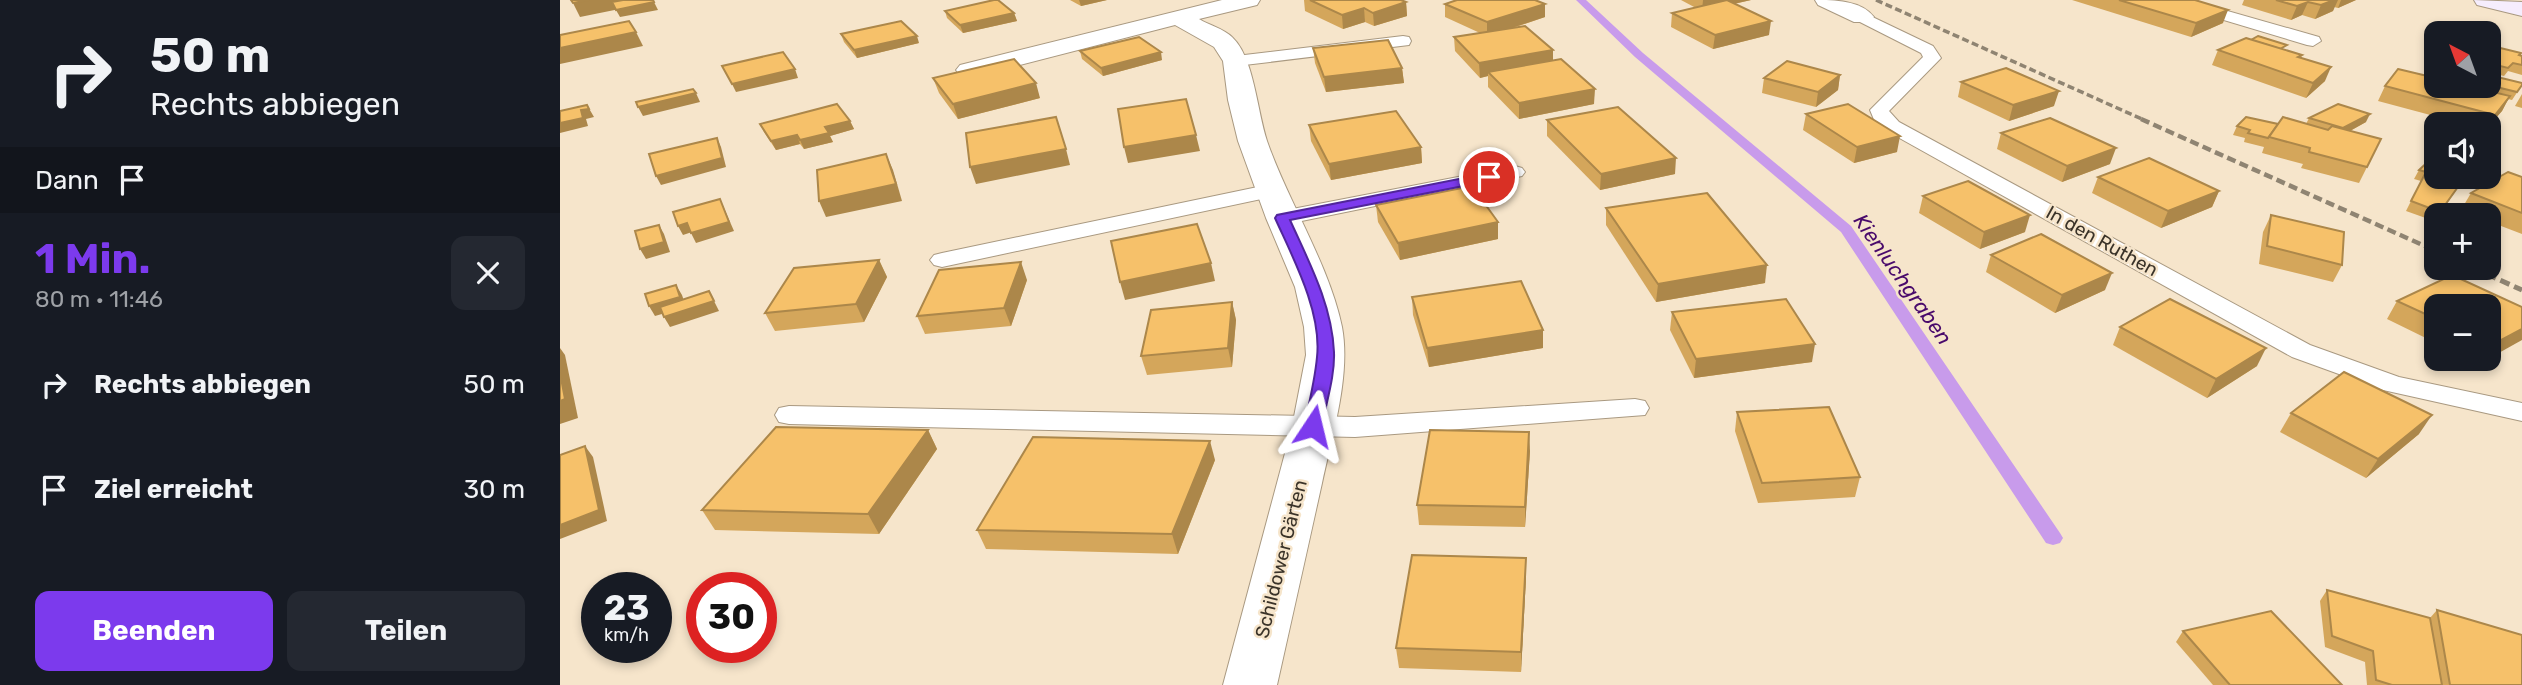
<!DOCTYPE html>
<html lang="de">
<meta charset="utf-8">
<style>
:root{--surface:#171b24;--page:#242831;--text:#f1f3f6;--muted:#9ea1a6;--accent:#7c3aed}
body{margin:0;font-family:Rubik,sans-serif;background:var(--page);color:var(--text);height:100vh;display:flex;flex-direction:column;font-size:26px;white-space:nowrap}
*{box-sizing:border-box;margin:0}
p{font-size:23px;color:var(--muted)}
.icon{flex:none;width:38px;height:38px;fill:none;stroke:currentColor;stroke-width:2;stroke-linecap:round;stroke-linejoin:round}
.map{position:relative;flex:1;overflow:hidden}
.details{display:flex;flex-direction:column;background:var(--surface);width:560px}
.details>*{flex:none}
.guide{background:#171b24;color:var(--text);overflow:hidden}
.needle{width:46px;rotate:319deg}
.controls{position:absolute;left:1864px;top:21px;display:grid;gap:14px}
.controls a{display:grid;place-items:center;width:77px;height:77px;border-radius:14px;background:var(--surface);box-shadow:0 4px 10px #0003;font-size:35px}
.speed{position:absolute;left:21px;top:572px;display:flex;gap:14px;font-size:35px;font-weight:700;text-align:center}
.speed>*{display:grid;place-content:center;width:91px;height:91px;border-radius:50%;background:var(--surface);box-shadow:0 4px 10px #0003;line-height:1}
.speed small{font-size:18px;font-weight:400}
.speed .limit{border:10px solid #d22;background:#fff;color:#111}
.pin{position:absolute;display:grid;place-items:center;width:60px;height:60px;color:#fff;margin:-30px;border:4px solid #fff;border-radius:50%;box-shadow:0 2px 7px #0007}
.me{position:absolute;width:77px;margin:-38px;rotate:10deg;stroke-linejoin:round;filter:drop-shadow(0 0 5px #0008)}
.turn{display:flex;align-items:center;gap:24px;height:147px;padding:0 35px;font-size:32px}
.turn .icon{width:91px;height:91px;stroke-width:2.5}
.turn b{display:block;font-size:49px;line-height:60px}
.then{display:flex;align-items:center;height:66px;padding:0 35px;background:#0003;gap:14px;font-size:26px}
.round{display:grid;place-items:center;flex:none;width:74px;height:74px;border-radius:14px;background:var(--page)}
.overview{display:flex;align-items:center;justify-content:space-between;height:119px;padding:0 35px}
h1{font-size:42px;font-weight:700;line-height:52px;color:var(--accent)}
.action{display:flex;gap:14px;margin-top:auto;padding:14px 35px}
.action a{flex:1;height:80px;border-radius:14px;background:var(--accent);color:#fff;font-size:28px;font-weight:700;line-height:80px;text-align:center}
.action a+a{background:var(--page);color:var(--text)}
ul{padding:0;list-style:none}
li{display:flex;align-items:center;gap:21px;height:105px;padding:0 35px}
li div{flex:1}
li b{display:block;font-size:26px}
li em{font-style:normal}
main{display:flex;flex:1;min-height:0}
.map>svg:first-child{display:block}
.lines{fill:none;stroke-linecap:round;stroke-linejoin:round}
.stream{fill:#c89beb;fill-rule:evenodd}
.service-casing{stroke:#a99981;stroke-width:2}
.minor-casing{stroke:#a99981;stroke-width:2}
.secondary-casing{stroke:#a99981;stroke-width:2}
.service{fill:#fff;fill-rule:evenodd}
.minor{fill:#fff;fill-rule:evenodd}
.secondary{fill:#f6edfd;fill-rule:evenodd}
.rail-far2{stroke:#8f8472;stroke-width:3.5;stroke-dasharray:7 3.5;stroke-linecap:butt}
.rail-far1{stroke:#8f8472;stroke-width:4.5;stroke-dasharray:9 4.5;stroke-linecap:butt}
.rail{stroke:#8f8472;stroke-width:5;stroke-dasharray:10 5;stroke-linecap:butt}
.wall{fill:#d4a65b}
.shaded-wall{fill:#ac874a}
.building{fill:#f6c16a;stroke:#ac874a;stroke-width:2}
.route{fill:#7c3aed;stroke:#51269a;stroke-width:2}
.labels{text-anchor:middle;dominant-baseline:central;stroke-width:5;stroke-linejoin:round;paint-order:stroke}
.street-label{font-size:19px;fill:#3a3329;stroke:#f6e5cb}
.water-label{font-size:21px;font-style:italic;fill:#490a6b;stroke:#f6e5cb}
</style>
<main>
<section class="details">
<div class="guide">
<div class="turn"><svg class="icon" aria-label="right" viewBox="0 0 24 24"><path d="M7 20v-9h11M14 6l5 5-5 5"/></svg><div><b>50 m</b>Rechts abbiegen</div></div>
<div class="then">Dann<svg class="icon" aria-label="arrive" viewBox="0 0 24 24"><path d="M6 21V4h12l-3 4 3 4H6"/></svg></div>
</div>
<div class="overview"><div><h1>1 Min.</h1><p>80 m · 11:46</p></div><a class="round"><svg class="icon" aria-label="close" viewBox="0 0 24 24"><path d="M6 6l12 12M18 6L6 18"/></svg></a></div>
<ul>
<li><svg class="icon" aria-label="right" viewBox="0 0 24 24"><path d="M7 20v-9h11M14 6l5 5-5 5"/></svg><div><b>Rechts abbiegen</b></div><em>50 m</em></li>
<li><svg class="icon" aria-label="arrive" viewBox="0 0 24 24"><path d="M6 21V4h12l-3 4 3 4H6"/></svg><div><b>Ziel erreicht</b></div><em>30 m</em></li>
</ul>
<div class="action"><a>Beenden</a><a>Teilen</a></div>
</section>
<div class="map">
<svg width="1962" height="685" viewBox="0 0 1962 685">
<rect width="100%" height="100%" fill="#f6e5cb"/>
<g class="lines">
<path class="stream" d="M1016,0H1026L1083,53L1291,226L1500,533L1503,538L1500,543L1493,545L1486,543L1281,232L1075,57Z"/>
<g class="service-casing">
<g id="service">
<path d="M1604,0H1629L1759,37L1761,41L1753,46L1747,45L1607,3Z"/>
<path d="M1302,12L1373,46L1381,58L1329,111L1339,122L1750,345L1839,377L1962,403V421L1823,390L1732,357L1325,130L1315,122L1310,110L1363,57L1361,53L1296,20L1294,17Z"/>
<path d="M843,36L849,37L851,41L849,45L676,66L667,61L676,56Z"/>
<path d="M955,166L962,168L965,172L962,176L722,225L714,223L711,218L714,213L722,211Z"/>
<path d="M712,184L720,185L723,190L720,195L382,267L374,265L370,260L374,255L382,253Z"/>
<path d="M1075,399L1085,401L1089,408L1085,415L795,437L229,424L219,422L215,415L219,408L229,406L795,417Z"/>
</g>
</g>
<g class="minor-casing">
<g id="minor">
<path d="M662,0H700L697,5L639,19C649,25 664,29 672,37C694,57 697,111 707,141C728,202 769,264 782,327C791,375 772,436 762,483C747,551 732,618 717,685H663L732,427L746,355L744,327L735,287L706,218L678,141L668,100L663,61L654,47L615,25L409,78L400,75L396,70L400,65Z"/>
<path d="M1255,0C1274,0 1301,0 1314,17L1310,22H1294L1258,5Z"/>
</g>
</g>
<g class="secondary-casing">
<path id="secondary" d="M1914,0L1962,2V16L1917,5Z"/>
</g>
<use href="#service" class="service"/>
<use href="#minor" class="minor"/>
<use href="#secondary" class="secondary"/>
<path class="rail-far2" d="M1316,0L1584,120"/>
<g class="rail-far1">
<path d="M1581,119L1876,251"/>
<path d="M1913,268L1916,269"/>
</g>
<path class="rail" d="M1913,268L1962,290"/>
</g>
<g class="wall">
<path d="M510,0H547L521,6Z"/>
<path d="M744,0H841L846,2L847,16L814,26L805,22L783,29L745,11Z"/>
<path d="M1121,0H1191L1174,4L1209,35L1153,49L1111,27L1112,13L1136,8Z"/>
<path d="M1512,0H1635L1663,23L1631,37Z"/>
<path d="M1684,0H1796L1778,8L1774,7L1773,11L1755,19L1742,15L1731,20L1682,5Z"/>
<path d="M885,4H985V17L953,28L993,50V61L1034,104L959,119L928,87V76L920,78L895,51L894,37L920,33L885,17Z"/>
<path d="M385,11L454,13L457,21L403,33L387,18Z"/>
<path d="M281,34L359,43L297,58L284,42Z"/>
<path d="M1928,45L1962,56V75L1948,71L1944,76L1928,72Z"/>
<path d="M753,48L842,68L844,83L766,92L755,63Z"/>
<path d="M1658,50H1725L1742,55L1741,58L1765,81L1746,98L1652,65Z"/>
<path d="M520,51L602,60L543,76L522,59Z"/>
<path d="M1280,75L1278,90L1256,107L1202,93L1204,78Z"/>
<path d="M1928,76L1962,85L1952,100L1948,99L1942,111L1928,127V124H1904L1818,101L1825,86L1920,89L1921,86H1928Z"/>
<path d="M373,78L480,98L398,119L379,93Z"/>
<path d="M1401,82L1494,106L1449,121L1398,97Z"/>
<path d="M1962,94V108L1955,106Z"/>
<path d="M1246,114L1337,152L1294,163L1243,130Z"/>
<path d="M1749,118L1806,122L1790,131L1821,139L1799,183L1741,168L1743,164L1702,153L1704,147L1684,142L1685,138L1673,135L1677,126L1746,124Z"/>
<path d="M987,120L1115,174L1040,190L987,136Z"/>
<path d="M290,121L294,129L270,136L273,142L244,149L240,144L216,150L204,132L200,124Z"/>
<path d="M749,125L861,147L862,163L771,180L751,141Z"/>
<path d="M1441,133L1550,164L1502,182L1437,149Z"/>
<path d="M1859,170L1876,177H1905L1879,215H1876V219L1874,221L1846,211L1861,181L1854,179Z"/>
<path d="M1538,177L1659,191L1652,207L1601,228L1532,193Z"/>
<path d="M1962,177V234L1928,221V215H1914L1901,210L1911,193Z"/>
<path d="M1363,196L1465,232L1420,249L1359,213Z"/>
<path d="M816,205L938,222V239L840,260L818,222Z"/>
<path d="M1046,208L1205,283L1096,302L1046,225Z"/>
<path d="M1711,215L1782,265L1773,282L1699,264L1703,232Z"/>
<path d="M1431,255L1545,290L1495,313L1426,272Z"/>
<path d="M319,260L327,277L304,322L215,331L205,313Z"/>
<path d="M467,280L451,326L365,334L357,316Z"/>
<path d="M852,297L983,348L869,367L853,315Z"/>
<path d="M1837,301L1962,307L1928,359V306H1876V343L1827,319Z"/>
<path d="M672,302L676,320L672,367L587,375L581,356Z"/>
<path d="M1112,312L1252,362L1134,378L1110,330Z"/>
<path d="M1560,327L1697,366L1647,398L1553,345Z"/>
<path d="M1907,359H1928L1918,364Z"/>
<path d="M1177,412L1300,477L1295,497L1198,503L1175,431Z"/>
<path d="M1731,413L1859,434L1806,478L1720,432Z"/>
<path d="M368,430L377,449L319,534L155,530L142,510Z"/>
<path d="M970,451L965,527L859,525L857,505Z"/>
<path d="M655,460L618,554L426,549L417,530Z"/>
<path d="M966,558V577L961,672L839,668L836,648Z"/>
<path d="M1767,590L1870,618L1877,610L1962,685H1807L1805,662L1765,647L1760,601Z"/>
<path d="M1623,631L1782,685H1653L1616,642Z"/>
</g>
<g class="shaded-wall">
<path d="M29,0H93L94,2L20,17L13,3Z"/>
<path d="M519,0H547L521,6Z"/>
<path d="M1143,0H1191L1142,11Z"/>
<path d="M1774,0H1778L1773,11L1755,19L1761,5Z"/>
<path d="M1781,0H1796L1778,8Z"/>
<path d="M94,2L98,10L60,17L56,10Z"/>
<path d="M846,2L847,16L814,26L813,13Z"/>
<path d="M1748,2L1742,15L1731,20L1737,6Z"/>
<path d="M985,4V17L927,36V22Z"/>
<path d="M804,8L805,22L783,29L782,15Z"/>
<path d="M1668,10L1663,23L1631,37L1636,23Z"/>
<path d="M454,13L457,21L403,33L400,25Z"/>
<path d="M1211,21L1209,35L1153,49L1155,35Z"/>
<path d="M76,32L83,46L0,64V48Z"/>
<path d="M357,36L359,43L297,58L294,50Z"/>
<path d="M993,50V65L928,72V76L920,78L919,63Z"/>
<path d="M601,52L602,60L543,76L541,68Z"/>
<path d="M1771,67L1765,81L1746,98L1753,83Z"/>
<path d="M842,68L844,83L766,92L764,77Z"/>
<path d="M235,69L238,78L176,92L172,84Z"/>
<path d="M1280,75L1278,90L1256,107L1258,92Z"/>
<path d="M476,83L480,98L398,119L393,104Z"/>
<path d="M1035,89L1034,104L959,119V103Z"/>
<path d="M1499,91L1494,106L1449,121L1453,105Z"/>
<path d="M136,93L140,102L83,116L78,107Z"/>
<path d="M1950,96L1942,111L1928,127L1935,115Z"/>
<path d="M27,105L34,117L26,119L28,126L0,133V123L21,110Z"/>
<path d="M1810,114L1806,122L1779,137L1783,128Z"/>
<path d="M290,121L294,129L270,136L273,142L244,149L240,140L265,127Z"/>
<path d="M237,135L240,144L216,150L211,141Z"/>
<path d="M636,135L640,151L568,163L564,147Z"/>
<path d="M1340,136L1337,152L1294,163L1297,147Z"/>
<path d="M157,138L161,147L166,167L101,185L96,176Z"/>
<path d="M861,147L862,163L771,180L769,164Z"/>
<path d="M1556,148L1550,164L1502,182L1507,166Z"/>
<path d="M506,149L510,165L416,184L410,167Z"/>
<path d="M326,154L333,170L342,201L266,217L259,201Z"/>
<path d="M1116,158L1115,174L1040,190L1041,174Z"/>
<path d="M1659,191L1652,207L1601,228L1608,211Z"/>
<path d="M160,199L174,231L136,243L131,233Z"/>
<path d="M1470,215L1465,232L1420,249L1424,232Z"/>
<path d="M938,222V239L840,260L838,243Z"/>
<path d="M127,223L132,232L123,235L118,226Z"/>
<path d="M99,225L104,234L110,252L86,259L80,249Z"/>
<path d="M319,260L327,277L304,322L296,304Z"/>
<path d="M461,262L467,280L451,326L444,308Z"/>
<path d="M651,263L655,281L565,300L560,282Z"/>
<path d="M1207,265L1205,283L1096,302L1098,284Z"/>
<path d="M1552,273L1545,290L1495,313L1502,295Z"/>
<path d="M116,285L122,295L126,307L95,316L89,306Z"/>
<path d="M149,291L159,311L110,327L104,317Z"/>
<path d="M672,302L676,320L672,367L668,348Z"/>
<path d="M1962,329V340L1928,359V348L1930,346Z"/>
<path d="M983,330V348L869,367L867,348Z"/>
<path d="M1255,344L1252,362L1134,378L1136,359Z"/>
<path d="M0,348L5,355L18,418L0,424Z"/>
<path d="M1706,348L1697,366L1647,398L1656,379Z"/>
<path d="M1922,359H1928L1918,364Z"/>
<path d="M1872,415L1859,434L1806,478L1818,459Z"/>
<path d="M368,430L377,449L319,534L308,514Z"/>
<path d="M969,432L970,451L965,527V507Z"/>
<path d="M650,441L655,460L618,554L612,534Z"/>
<path d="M25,446L33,457L47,521L0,539V525Z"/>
<path d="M966,558V577L961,672V652Z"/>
</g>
<g class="building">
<path d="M11,0H29L13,3Z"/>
<path d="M63,0H93L94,2L56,10L52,2Z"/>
<path d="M434,0H438L454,13L400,25L385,11Z"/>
<path d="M750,0H841L846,2L813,13L804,8L782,15Z"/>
<path d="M897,0H975L985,4L927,22L885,4Z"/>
<path d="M1167,0L1211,21L1155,35L1112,13Z"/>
<path d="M1559,0H1635L1668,10L1636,23Z"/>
<path d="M1716,0H1774L1761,5L1748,2L1737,6Z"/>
<path d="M69,21L76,32L0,48V35Z"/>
<path d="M341,21L357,36L294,50L281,34Z"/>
<path d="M965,26L993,50L919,63L894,37Z"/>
<path d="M1698,36L1727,45L1720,49L1691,40Z"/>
<path d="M579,37L601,52L541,68L520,51Z"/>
<path d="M1686,38L1742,55L1738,57L1771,67L1753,83L1658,50Z"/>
<path d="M828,40L842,68L764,77L753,48Z"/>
<path d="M1928,45L1961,53L1959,55L1962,56V65L1953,63L1948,68L1928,63Z"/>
<path d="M223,52L235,69L172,84L162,66Z"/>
<path d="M454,59L476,83L393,104L373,78Z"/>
<path d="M1001,59L1035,89L959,103L928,72Z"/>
<path d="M1227,61L1280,75L1258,92L1204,78Z"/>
<path d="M1446,68L1499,91L1453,105L1401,82Z"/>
<path d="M1838,69L1876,78V86H1908L1950,96L1935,115L1825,86Z"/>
<path d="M1929,75L1962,83V85L1957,92L1928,85Z"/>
<path d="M133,89L136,93L78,107L76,102Z"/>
<path d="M626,99L636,135L564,147L558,109Z"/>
<path d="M277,104L290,121L265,127L269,133L240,140L237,135L211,141L200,124Z"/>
<path d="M1288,104L1340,136L1297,147L1246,114Z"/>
<path d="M1778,104L1810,114L1783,128L1749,118Z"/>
<path d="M27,105L29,109L21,110L23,118L0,123V111Z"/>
<path d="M1058,107L1116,158L1041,174L987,120Z"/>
<path d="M836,111L861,147L769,164L749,125Z"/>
<path d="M496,117L506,149L410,167L406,133Z"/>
<path d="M1686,117L1718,124L1708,138L1688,133L1690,130L1677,126Z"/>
<path d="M1723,117L1768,130L1772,126L1821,139L1807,167L1749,152L1750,148L1709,137Z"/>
<path d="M1490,118L1556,148L1507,166L1441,133Z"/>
<path d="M157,138L162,158L96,176L89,154Z"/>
<path d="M326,154L336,184L259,201L257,170Z"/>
<path d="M1589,158L1659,191L1608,211L1538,177Z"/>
<path d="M1871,159L1876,161V177H1905L1880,212L1851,201L1866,172L1859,170Z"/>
<path d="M1948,172L1962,177V213L1911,193Z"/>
<path d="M1408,181L1470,215L1424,232L1363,196Z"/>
<path d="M912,186L938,222L838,243L816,205Z"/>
<path d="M1147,193L1207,265L1098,284L1046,208Z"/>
<path d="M160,199L169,222L131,233L127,223L118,226L113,212Z"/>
<path d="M1711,215L1784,232L1782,265L1707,246Z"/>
<path d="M637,224L651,263L560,282L551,241Z"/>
<path d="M99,225L104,242L80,249L75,231Z"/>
<path d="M1481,234L1552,273L1502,295L1431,255Z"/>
<path d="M319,260L296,304L205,313L234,268Z"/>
<path d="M461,262L444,308L357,316L379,270Z"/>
<path d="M1892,275L1962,307V329L1930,346L1928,345V306H1876V319L1837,301Z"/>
<path d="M961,281L983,330L867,348L852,297Z"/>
<path d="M116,285L120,297L89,306L85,294Z"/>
<path d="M149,291L154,301L104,317L100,307Z"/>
<path d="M1226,299L1255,344L1136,359L1112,312Z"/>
<path d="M1610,299L1706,348L1656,379L1560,327Z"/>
<path d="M672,302L668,348L581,356L591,310Z"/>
<path d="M1784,372L1872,415L1818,459L1731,413Z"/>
<path d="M0,373L5,399L0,401Z"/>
<path d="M1269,407L1300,477L1202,483L1177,412Z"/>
<path d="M216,427L368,430L308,514L142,510Z"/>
<path d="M870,430L969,432L965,507L857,505Z"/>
<path d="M473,437L650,441L612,534L417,530Z"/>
<path d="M25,446L39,510L0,525V455Z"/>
<path d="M852,555L966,558L961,652L836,648Z"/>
<path d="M1767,590L1870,618L1882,685H1832L1816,680L1813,651L1772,636Z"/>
<path d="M1877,610L1962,635V685H1890Z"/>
<path d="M1711,611L1782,685H1670L1623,631Z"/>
</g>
<path class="route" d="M929,173L936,177L934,180L730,220C749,262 772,305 774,352C775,376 766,403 762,426L753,432L747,431L744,426C749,404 755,380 757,357C762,312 733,258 715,218L717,215Z"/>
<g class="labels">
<g class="street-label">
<text transform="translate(1542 241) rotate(29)">In den Ruthen</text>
<text transform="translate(721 559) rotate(-76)">Schildower Gärten</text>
</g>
<g class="water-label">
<text transform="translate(1343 279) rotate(55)">Kienluchgraben</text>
</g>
</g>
</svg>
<div class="controls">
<a><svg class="needle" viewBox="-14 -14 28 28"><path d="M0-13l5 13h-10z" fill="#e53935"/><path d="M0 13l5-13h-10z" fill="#9ea1a6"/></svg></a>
<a><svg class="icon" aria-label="sound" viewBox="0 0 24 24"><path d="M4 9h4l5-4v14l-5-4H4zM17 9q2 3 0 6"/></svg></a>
<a>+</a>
<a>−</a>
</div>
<div class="speed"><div>23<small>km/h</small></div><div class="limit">30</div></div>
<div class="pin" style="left:929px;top:177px;background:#d93025"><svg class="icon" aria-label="arrive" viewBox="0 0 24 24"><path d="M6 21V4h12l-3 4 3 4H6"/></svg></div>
<svg class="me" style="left:753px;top:426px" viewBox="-20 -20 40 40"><path d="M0-17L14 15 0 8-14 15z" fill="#7c3aed" stroke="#fff" stroke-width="4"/></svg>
</div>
</main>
